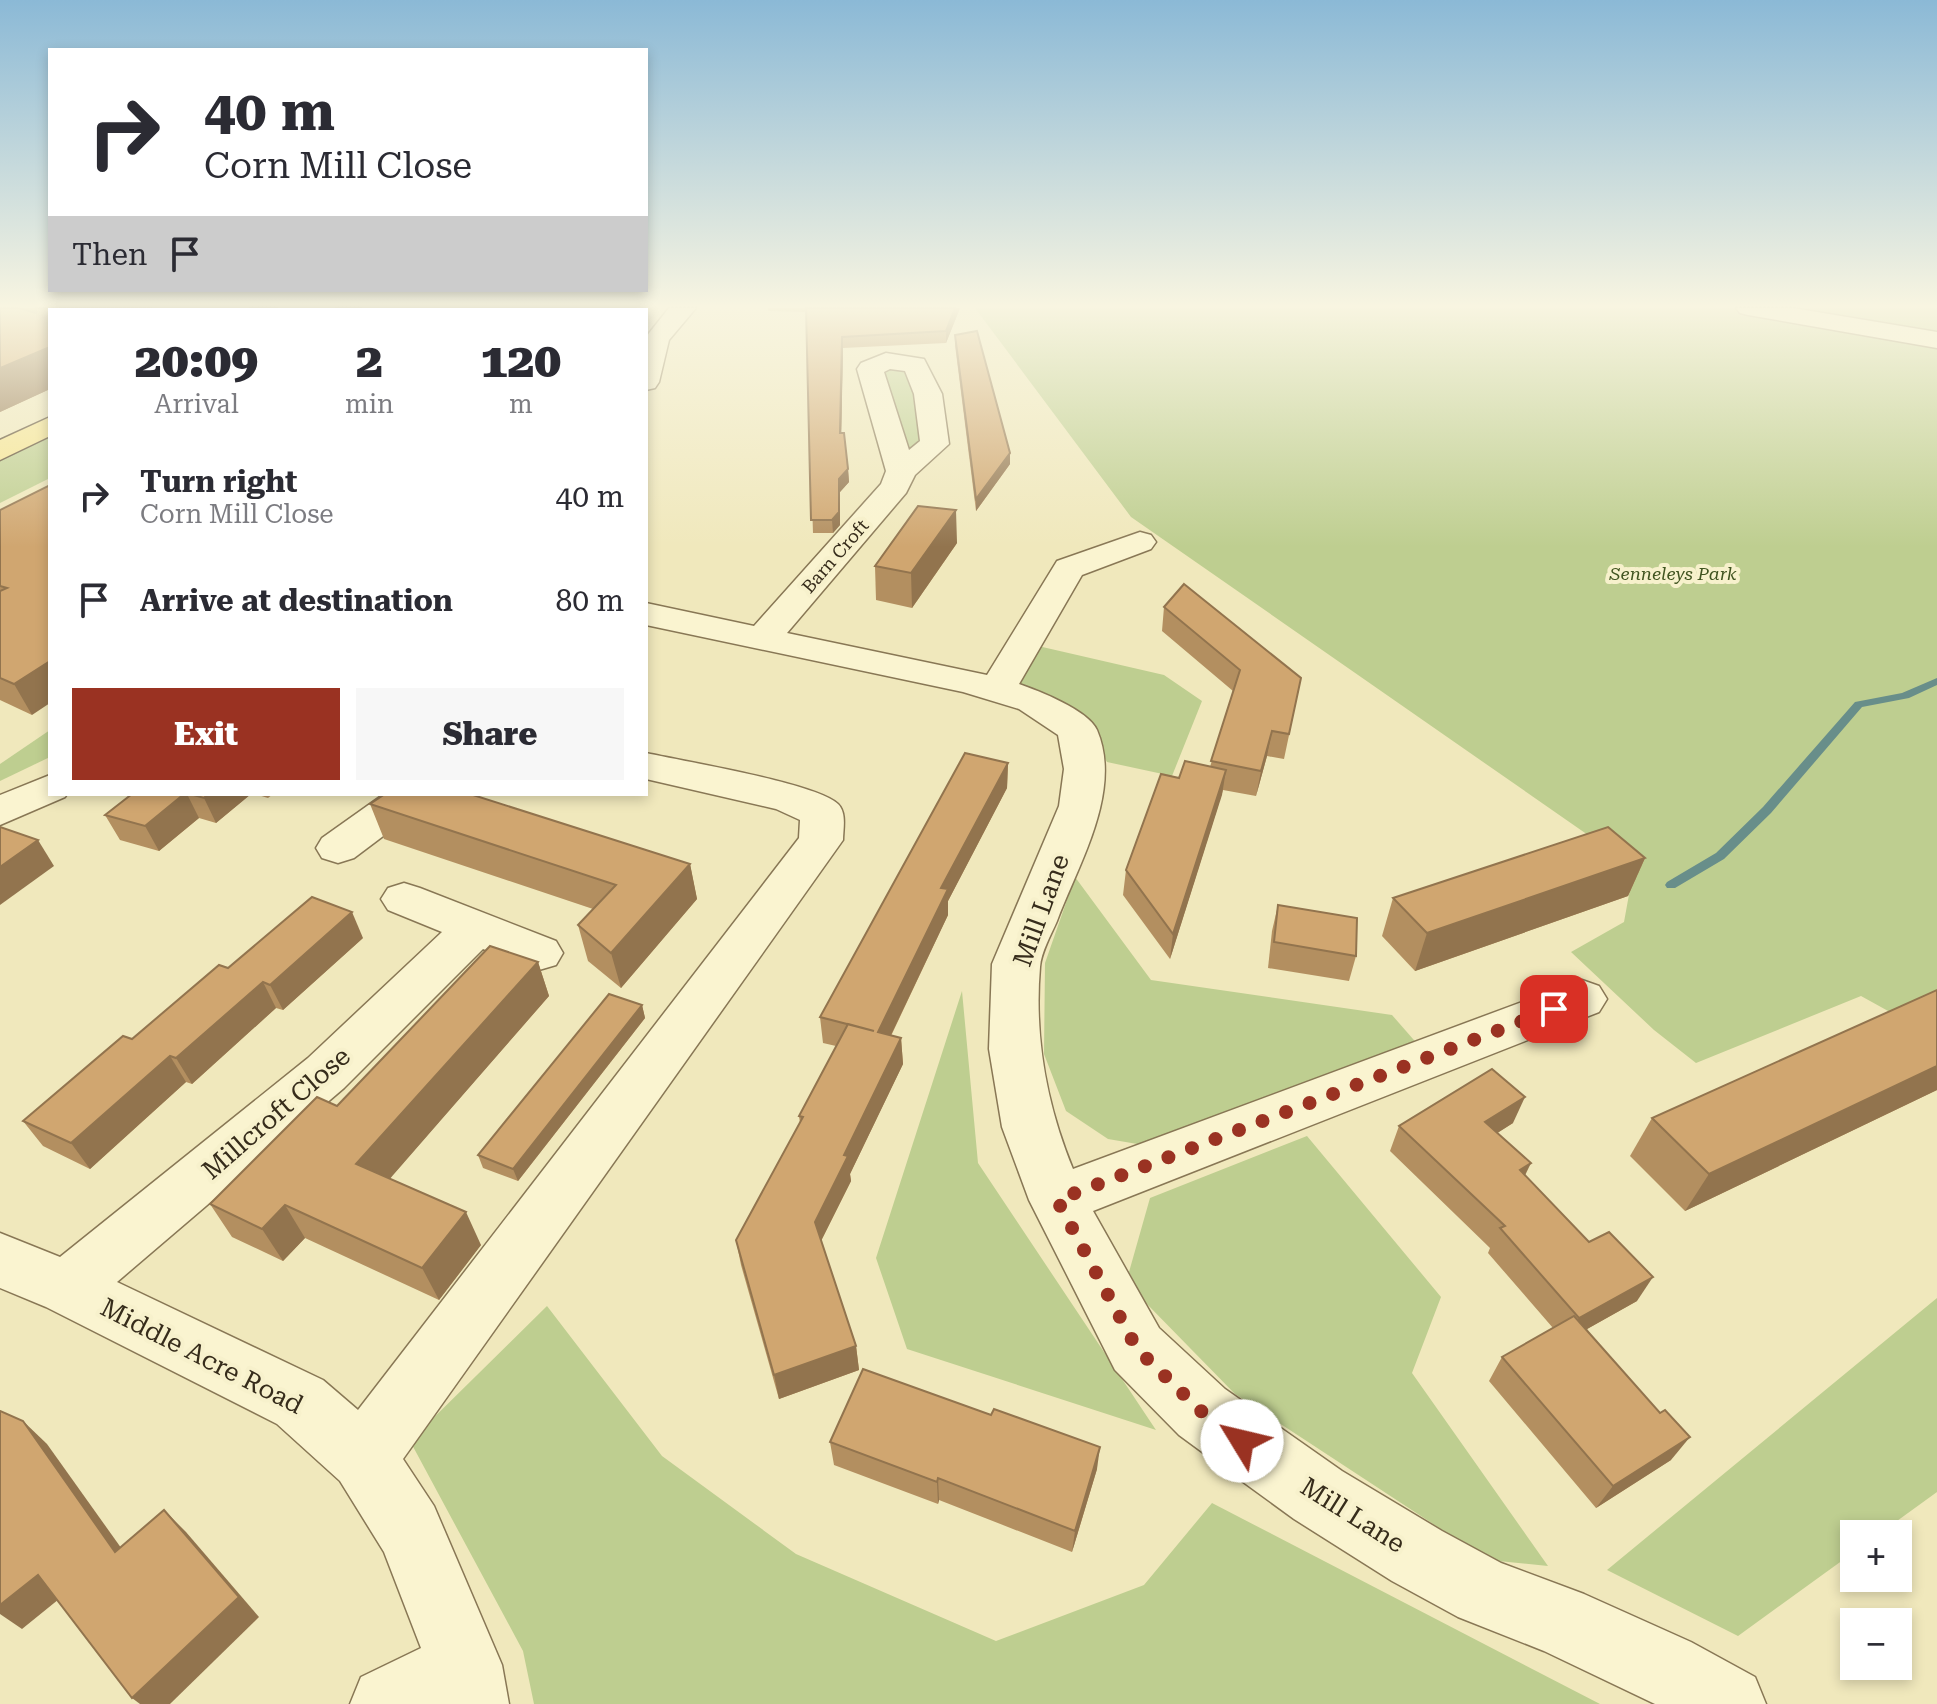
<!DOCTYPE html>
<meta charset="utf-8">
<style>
:root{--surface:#fff;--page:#f7f7f7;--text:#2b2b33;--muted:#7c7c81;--accent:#9a3222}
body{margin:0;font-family:"Roboto Serif",serif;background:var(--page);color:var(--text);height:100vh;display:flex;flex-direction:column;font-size:30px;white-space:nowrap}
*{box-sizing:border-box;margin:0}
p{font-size:26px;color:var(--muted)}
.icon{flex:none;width:44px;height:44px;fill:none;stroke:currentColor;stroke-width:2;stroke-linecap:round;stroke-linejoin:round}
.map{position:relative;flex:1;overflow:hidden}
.side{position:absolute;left:48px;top:308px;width:600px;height:488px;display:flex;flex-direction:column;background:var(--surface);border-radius:0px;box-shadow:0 4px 12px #0003}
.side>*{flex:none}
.hud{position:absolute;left:48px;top:48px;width:600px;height:244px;border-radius:0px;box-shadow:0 4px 12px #0003;background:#fff;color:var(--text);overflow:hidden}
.buttons{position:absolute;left:1840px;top:1520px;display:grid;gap:16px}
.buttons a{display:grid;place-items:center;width:72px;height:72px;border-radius:0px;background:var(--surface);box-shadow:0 4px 12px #0003;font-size:40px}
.pin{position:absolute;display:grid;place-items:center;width:68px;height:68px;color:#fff;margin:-34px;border-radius:16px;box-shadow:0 4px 12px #0006}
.me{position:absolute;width:88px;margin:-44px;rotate:306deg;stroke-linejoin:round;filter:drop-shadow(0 0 6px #0008)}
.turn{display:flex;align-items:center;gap:28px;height:168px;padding:0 24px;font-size:36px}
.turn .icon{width:104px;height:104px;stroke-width:2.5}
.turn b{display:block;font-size:56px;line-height:68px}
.then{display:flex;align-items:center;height:76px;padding:0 24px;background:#0003;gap:16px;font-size:30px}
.eta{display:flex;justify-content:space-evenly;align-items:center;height:136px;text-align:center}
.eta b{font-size:48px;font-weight:800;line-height:56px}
.action{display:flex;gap:16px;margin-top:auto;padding:16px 24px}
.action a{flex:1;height:92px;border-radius:0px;background:var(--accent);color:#fff;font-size:32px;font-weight:800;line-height:92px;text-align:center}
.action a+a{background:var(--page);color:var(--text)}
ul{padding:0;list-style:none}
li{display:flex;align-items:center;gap:24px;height:104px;padding:0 24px}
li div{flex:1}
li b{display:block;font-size:30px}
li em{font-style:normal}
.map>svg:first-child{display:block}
.green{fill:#bece90}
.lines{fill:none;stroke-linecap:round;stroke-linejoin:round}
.stream{fill:#688e8a;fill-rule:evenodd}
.minor-casing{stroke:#875;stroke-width:3}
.major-casing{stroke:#55442a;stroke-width:3}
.minor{fill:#faf4d0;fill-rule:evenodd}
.major{fill:#f6e591;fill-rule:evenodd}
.wall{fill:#b38f60}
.shaded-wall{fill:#92744e}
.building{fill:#d0a670;stroke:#92744e;stroke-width:2}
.route{stroke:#9a3222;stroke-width:14;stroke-dasharray:0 25.2}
.labels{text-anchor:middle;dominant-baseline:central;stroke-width:8;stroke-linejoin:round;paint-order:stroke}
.far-street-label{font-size:18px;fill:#362c1b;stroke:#f7f1cc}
.far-park-label{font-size:18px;font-style:italic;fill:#405420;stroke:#f7f1cc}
.near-street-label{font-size:26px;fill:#362c1b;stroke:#f7f1cc}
</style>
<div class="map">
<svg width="1937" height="1704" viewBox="0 0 1937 1704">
<rect width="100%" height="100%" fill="#f0e8bc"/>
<g class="green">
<path d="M975,308H1937V1038L1861,996L1696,1063L1654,1030L1571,952L1624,922L1634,867L1131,517Z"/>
<path d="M914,365L928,443L902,465L876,367Z"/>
<path d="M50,430V478L0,503V455Z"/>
<path d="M1025,643L1164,675L1202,701L1172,776L1107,762L1099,749L1012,686Z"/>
<path d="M50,730V757L0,781V764Z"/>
<path d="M1075,877L1151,980L1392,1015L1420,1047L1149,1146L1108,1139L1066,1111L1044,1054L1045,963Z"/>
<path d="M962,991L978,1163L1156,1430L907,1349L876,1258Z"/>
<path d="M1307,1136L1441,1297L1412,1373L1548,1566L1488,1560L1235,1394L1144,1301L1129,1272L1150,1198Z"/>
<path d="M1937,1298V1492L1879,1534H1854V1552L1738,1636L1607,1570Z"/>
<path d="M547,1306L662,1456L796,1554L996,1641L1144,1585L1212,1503L1600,1704H534L523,1651L410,1441Z"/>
</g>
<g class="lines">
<path class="stream" d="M1937,678V685L1909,698L1862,707L1771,813L1724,859L1675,888H1667L1665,885L1667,882L1716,853L1763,807L1855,702L1902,693Z"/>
<g class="minor-casing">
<g id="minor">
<path d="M669,308H696L669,340L659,382L655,388L646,390V337Z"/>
<path d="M1736,308H1793L1937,332V348L1748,315L1740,313Z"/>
<path d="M886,353L924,359L942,394L949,444L915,475L906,493L787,633L987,675L1057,561L1140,532L1151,535L1156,542L1151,549L1082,575L1019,684C1039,691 1088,710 1097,730C1123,791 1078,865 1057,921C1051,935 1041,952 1040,967C1034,1036 1047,1106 1073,1169L1565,986L1582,980L1599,986L1607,999L1599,1012L1093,1211L1159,1328L1225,1389L1342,1471L1442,1531L1501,1563L1584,1594L1691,1642L1755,1677L1766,1704H1655L1544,1651L1458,1617L1392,1581L1294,1519L1239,1479L1179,1435L1115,1370L1029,1200L1002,1127L989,1049L992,964L1059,806L1064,769L1058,735L1019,709L963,692L646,625V603L754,626L881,484L886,471L857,369L861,363ZM890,369L905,371L914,394L920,441L909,450L884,372Z"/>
<path d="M646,753C682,761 816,783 838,804C847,813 843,829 843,840L403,1459L434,1506L502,1665L509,1704H350L361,1677L421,1648L384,1552L340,1481L277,1424L46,1307L0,1288V1233L60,1257L308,1058L442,932L388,910L381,899L388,888L404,883L420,888L556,941L563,953L556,965L539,970L483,949L344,1088L117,1282L323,1380L358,1410L799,838L800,820L776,809L646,779Z"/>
<path d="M50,775V794H67L65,797L0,825V795Z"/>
<path d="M384,794H433L427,803L354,858L338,863L322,858L316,848L322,838Z"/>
</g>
</g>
<g class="major-casing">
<g id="major">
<path d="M251,308H277L250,310Z"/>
<path d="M336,308H361L335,310Z"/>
<path d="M50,417V436L0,460V440Z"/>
</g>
</g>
<use href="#minor" class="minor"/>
<use href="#major" class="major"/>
</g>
<g class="wall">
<path d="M0,308H224L221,310H50V389L0,412Z"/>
<path d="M768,308H960L946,343L843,348L841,433L848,469L849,482L840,492V525L833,533H813L806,312L768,311Z"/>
<path d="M955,335L1010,464L976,511L955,345Z"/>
<path d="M0,510L32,715L0,700Z"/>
<path d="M957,543L912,608L876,600L875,566Z"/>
<path d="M1164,607L1301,678L1284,759L1267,756L1256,796L1223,790L1170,959L1123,895L1126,870L1179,778L1210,767L1233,691L1162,631Z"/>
<path d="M1008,763L1007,788L948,901V915L891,1036L901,1038L903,1064L850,1174L851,1181L821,1241L856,1346L859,1370L779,1399L741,1265L736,1240L800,1123L799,1116L836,1046L823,1043L820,1017Z"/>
<path d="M132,794H251L216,823L199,818L159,851L120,840L105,815Z"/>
<path d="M255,794H273L268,798Z"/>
<path d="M370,804L690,864L697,899L621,988L588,961L578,925L593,909L384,839Z"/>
<path d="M1645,858L1628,896L1415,971L1382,936L1393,898Z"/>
<path d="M1278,905L1356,956L1349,981L1268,968L1272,931Z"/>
<path d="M363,938L283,1010L276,1008L192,1084L186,1082L90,1169L43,1146L23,1121L228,968Z"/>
<path d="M538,962L549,996L390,1178L481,1245L439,1300L305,1238L283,1261L232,1237L210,1204Z"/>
<path d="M1937,990V1090L1685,1211L1630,1156L1652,1118Z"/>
<path d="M642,1005L645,1018L518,1181L483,1168L478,1155Z"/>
<path d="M1513,1123L1497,1133L1525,1175L1637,1301L1587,1329L1671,1460L1596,1508L1489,1381L1502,1357L1553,1328L1488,1253L1490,1248L1390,1151L1399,1126Z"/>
<path d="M830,1442L1097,1469L1072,1552L939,1500L938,1504L834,1465Z"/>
</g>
<g class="shaded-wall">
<path d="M152,308H224L221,310H148Z"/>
<path d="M955,308H960L946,343V331Z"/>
<path d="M842,337L843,348L841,446L840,433Z"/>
<path d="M50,347V389L0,412V368Z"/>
<path d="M1010,453V464L976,511V499Z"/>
<path d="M848,469L849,482L840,492V525L833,533L832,520L839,479Z"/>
<path d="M956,510L957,543L912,608L911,573Z"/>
<path d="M50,661V703L32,715L14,684Z"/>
<path d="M1272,731L1267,756L1256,796L1261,771Z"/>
<path d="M1008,763L1007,788L948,901V915L880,1058L878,1032L941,888Z"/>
<path d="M1226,770L1222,795L1170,959L1173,934Z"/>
<path d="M184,794H187L199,818L159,851L145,826Z"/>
<path d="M208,794H251L216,823L204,798Z"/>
<path d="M38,840L54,866L0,905V867Z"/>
<path d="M1645,858L1628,896L1415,971L1427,933Z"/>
<path d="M690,864L697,899L621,988L611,953Z"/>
<path d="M352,912L363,938L283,1010L270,985Z"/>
<path d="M538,962L549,996L374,1197L356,1164Z"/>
<path d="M263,982L276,1008L192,1084L176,1058Z"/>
<path d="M642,1005L645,1018L518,1181L513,1169Z"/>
<path d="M901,1038L903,1064L850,1174L851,1181L818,1247L815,1222L844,1155Z"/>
<path d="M170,1056L186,1082L90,1169L71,1143Z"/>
<path d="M1937,1066V1090L1685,1211L1709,1174Z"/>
<path d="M1525,1097L1513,1123L1474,1148L1485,1122Z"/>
<path d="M1531,1163L1519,1188L1520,1170Z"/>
<path d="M285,1205L305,1238L283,1261L262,1229Z"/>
<path d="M466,1212L481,1245L439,1300L422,1268Z"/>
<path d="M1653,1277L1637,1301L1564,1342L1579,1318Z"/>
<path d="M856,1346L859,1370L779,1399L774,1375Z"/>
<path d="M23,1421L47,1444L139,1573L115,1552Z"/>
<path d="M1690,1437L1671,1460L1596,1508L1613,1486Z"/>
<path d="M1100,1447L1097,1469L1072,1552L1075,1531Z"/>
<path d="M938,1478L939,1500L938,1504L937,1482Z"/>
<path d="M164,1510L186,1532L259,1617L170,1704H140L132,1698Z"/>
<path d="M38,1575L64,1595L22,1629L0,1614V1605Z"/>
</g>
<g class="building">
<path d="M0,308H19L36,313V308H152L148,310H50V347L0,368Z"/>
<path d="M806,308H955L946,331L842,337L840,433H844L848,469L839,479V512L832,520H811Z"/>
<path d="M977,331L1010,453L976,499L955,335Z"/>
<path d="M50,485V661L14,684L0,678V591L7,588L0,586V510Z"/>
<path d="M918,506L956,510L911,573L875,566Z"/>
<path d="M1184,584L1301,678L1289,734L1272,731L1261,771L1211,761L1240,670L1164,607Z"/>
<path d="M965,753L1008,763L941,888L948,889L878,1032L901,1038L844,1155L848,1156L815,1222L856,1346L774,1375L736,1240L803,1117L799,1116L848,1024L874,1031L820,1017Z"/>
<path d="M1185,761L1226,770L1173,934L1126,870L1161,774L1179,778Z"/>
<path d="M132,794H184L145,826L105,815Z"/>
<path d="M190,794H208L204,798Z"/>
<path d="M385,794H470L690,864L611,953L578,925L616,885L370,804Z"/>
<path d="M0,827L38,840L0,867Z"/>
<path d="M1608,827L1645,858L1427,933L1393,898Z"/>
<path d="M312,897L352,912L270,985L263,982L176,1058L170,1056L71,1143L23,1121L123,1036L132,1039L219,965L228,968Z"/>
<path d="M1278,905L1357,918L1356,956L1274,942Z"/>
<path d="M490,946L538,962L356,1164L466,1212L422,1268L285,1205L262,1229L210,1204L317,1097L337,1106Z"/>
<path d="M1937,990V1066L1709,1174L1652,1118Z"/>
<path d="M609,994L642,1005L513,1169L478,1155Z"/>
<path d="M1492,1069L1525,1097L1485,1122L1531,1163L1520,1170L1589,1242L1609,1232L1653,1277L1579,1318L1500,1228L1505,1226L1399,1126Z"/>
<path d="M1574,1316L1660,1413L1665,1410L1690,1437L1613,1486L1502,1357Z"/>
<path d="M863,1369L991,1415L994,1409L1100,1447L1075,1531L938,1478L937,1482L830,1442Z"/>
<path d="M0,1411L23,1421L115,1552L164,1510L239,1597L132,1698L38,1575L0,1605Z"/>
</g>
<linearGradient id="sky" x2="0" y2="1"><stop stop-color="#8bb9d6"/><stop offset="0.56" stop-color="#f8f5e1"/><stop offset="1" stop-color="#f8f5e1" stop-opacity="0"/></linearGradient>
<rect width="1937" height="547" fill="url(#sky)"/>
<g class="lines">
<path class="route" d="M1242,1441L1202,1412L1137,1349L1057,1200L1554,1009"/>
</g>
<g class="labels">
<g class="far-street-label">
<text transform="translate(835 556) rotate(-49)">Barn Croft</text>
</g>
<g class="far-park-label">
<text x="1673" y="573">Senneleys Park</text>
</g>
<g class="near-street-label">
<text transform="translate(1041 910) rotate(-70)">Mill Lane</text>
<text transform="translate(276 1113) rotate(-41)">Millcroft Close</text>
<text transform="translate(202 1356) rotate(27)">Middle Acre Road</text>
<text transform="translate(1353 1515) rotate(32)">Mill Lane</text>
</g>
</g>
</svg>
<div class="buttons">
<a>+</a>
<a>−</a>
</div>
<div class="pin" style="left:1554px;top:1009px;background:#d93025"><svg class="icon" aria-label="arrive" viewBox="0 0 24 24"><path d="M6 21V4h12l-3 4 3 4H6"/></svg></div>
<svg class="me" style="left:1242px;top:1441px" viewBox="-20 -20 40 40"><circle r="19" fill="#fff"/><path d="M0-13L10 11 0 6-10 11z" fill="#9a3222"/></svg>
<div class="hud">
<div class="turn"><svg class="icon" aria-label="right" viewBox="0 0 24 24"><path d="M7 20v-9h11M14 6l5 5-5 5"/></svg><div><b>40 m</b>Corn Mill Close</div></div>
<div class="then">Then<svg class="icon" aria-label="arrive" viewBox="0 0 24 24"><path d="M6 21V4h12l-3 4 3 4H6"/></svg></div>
</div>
<section class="side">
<div class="eta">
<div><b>20:09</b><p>Arrival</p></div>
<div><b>2</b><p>min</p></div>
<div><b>120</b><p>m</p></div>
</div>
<ul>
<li><svg class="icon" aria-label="right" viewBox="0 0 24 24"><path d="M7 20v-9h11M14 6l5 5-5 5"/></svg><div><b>Turn right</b><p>Corn Mill Close</p></div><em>40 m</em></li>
<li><svg class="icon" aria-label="arrive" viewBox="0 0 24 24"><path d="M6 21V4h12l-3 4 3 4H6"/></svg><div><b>Arrive at destination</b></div><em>80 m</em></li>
</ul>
<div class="action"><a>Exit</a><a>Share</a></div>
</section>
</div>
